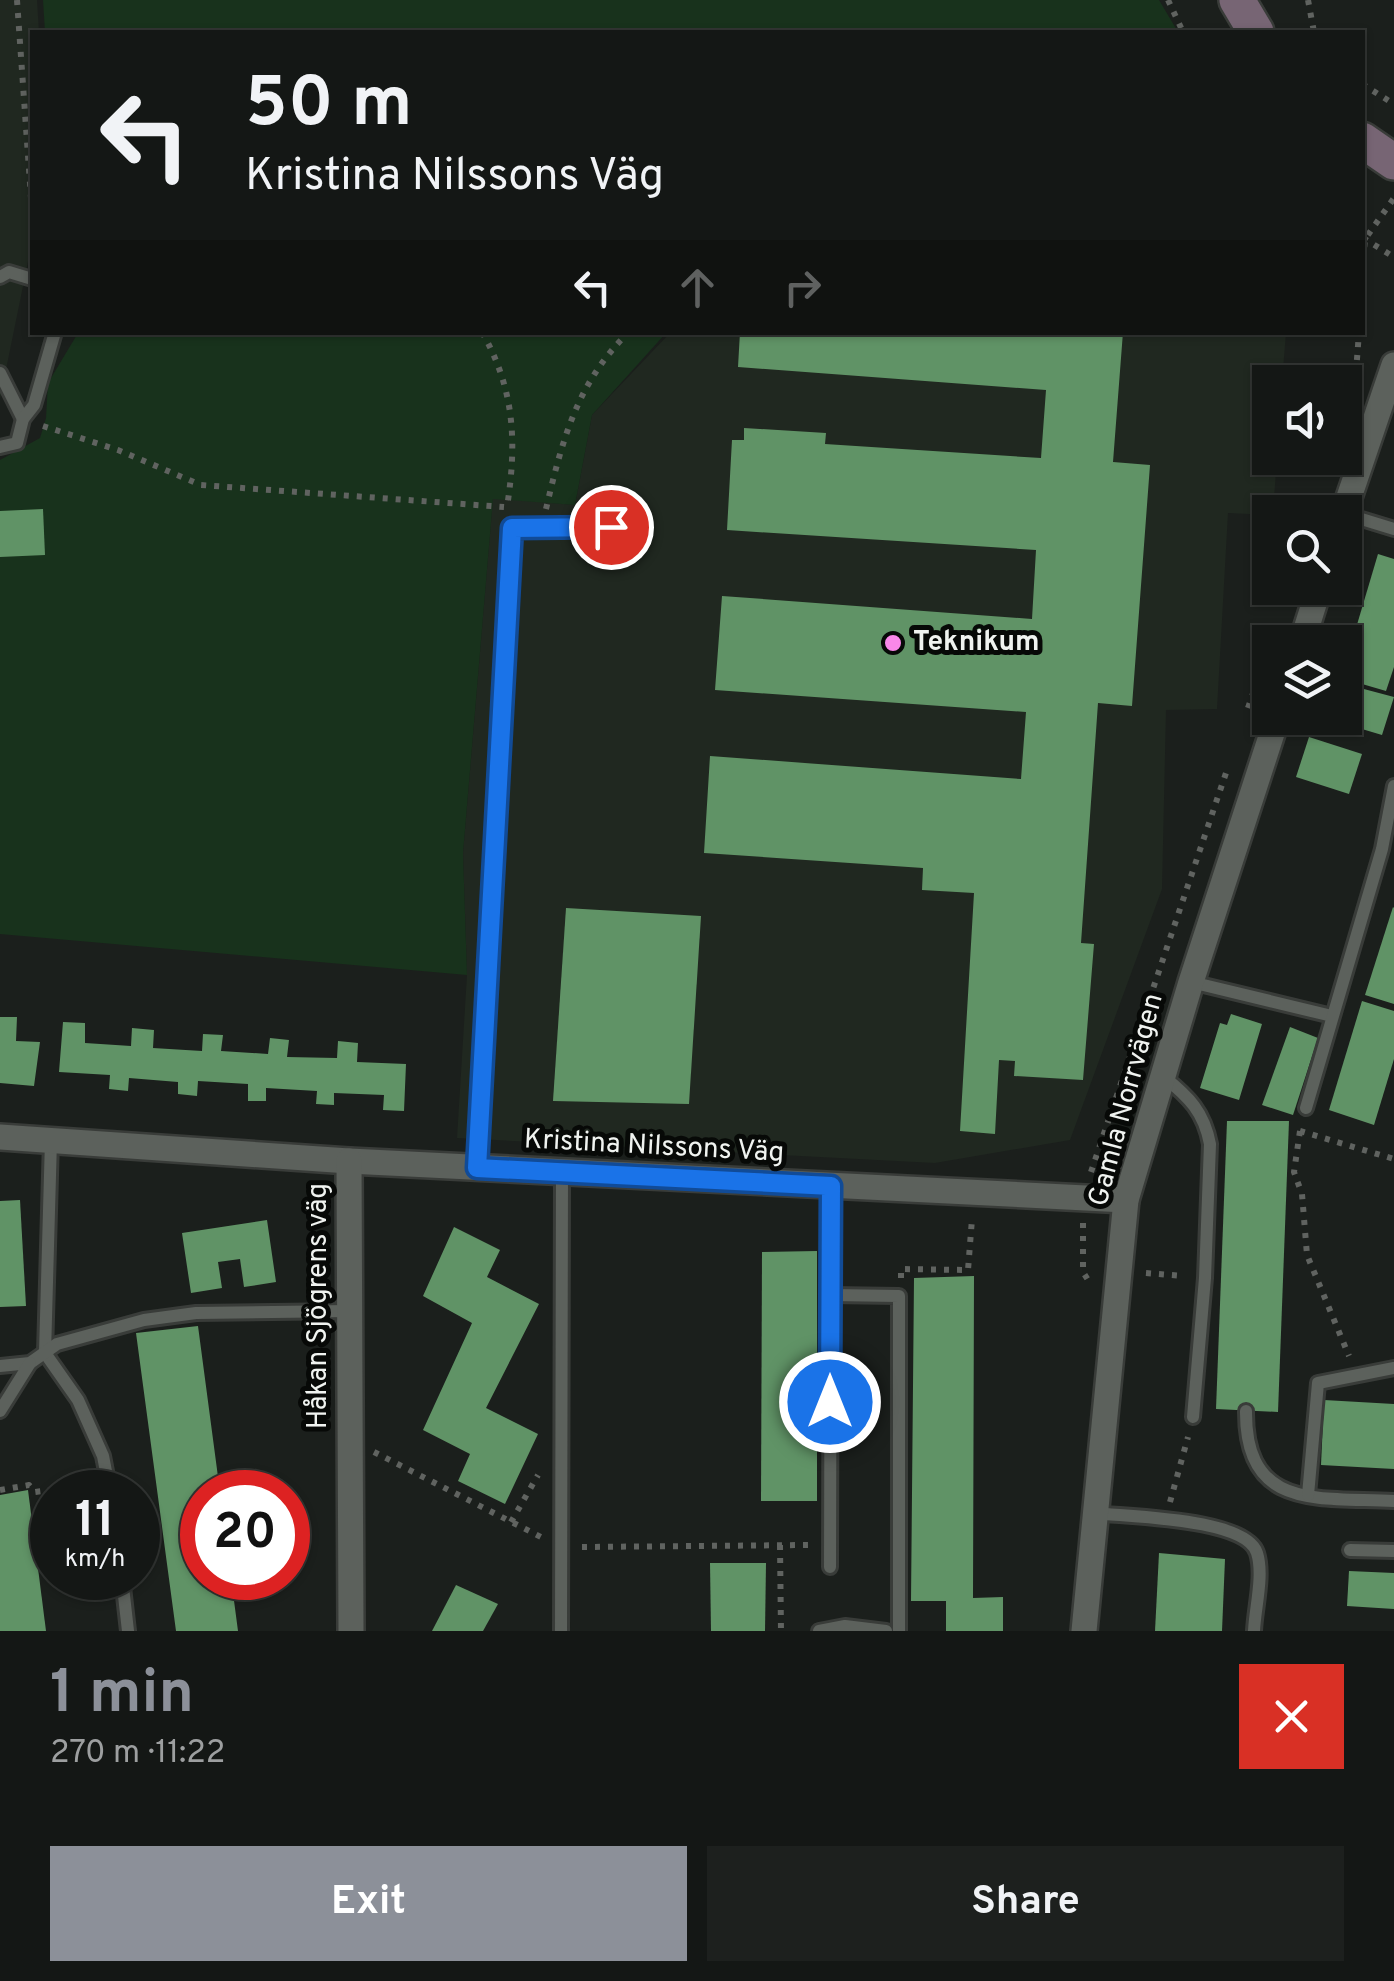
<!DOCTYPE html>
<meta charset="utf-8">
<style>
:root{--surface:#141715;--page:#1d201e;--text:#f1f3f6;--muted:#9d9fa0;--line:#333634;--accent:#8c9099}
body{margin:0;font-family:Overpass,sans-serif;background:var(--page);color:var(--text);height:100vh;display:flex;flex-direction:column;font-size:38px;white-space:nowrap}
*{box-sizing:border-box;margin:0}
p{font-size:32px;color:var(--muted)}
.icon{flex:none;width:55px;height:55px;fill:none;stroke:currentColor;stroke-width:2;stroke-linecap:round;stroke-linejoin:round}
.map{position:relative;height:1631px;overflow:hidden}
.sheet{display:flex;flex-direction:column;background:var(--surface);flex:1}
.sheet>*{flex:none}
.guide{position:absolute;left:30px;top:30px;width:1335px;height:305px;border-radius:0px;box-shadow:0 2px 8px #0004,0 0 0 2px var(--line);background:#141715;color:var(--text);overflow:hidden}
.controls{position:absolute;left:1252px;top:365px;display:grid;gap:20px}
.controls a{display:grid;place-items:center;width:110px;height:110px;border-radius:0px;background:var(--surface);box-shadow:0 2px 8px #0004,0 0 0 2px var(--line);font-size:50px}
.speed{position:absolute;left:30px;top:1470px;display:flex;gap:20px;font-size:50px;font-weight:700;text-align:center}
.speed>*{display:grid;place-content:center;width:130px;height:130px;border-radius:50%;background:var(--surface);box-shadow:0 2px 8px #0004,0 0 0 2px var(--line);line-height:1}
.speed small{font-size:25px;font-weight:400}
.speed .limit{border:15px solid #d22;background:#fff;color:#111}
.pin{position:absolute;display:grid;place-items:center;width:85px;height:85px;color:#fff;margin:-42px;border:5px solid #fff;border-radius:50%;box-shadow:0 2px 10px #0007}
.me{position:absolute;width:110px;margin:-55px;rotate:0deg;stroke-linejoin:round;filter:drop-shadow(0 0 8px #0008)}
.turn{display:flex;align-items:center;gap:35px;height:210px;padding:0 50px;font-size:45px}
.turn .icon{width:130px;height:130px;stroke-width:2.5}
.turn b{display:block;font-size:70px;line-height:85px}
.lanes{display:flex;align-items:center;height:95px;padding:0 50px;background:#0003;justify-content:center;gap:50px;direction:ltr}
.lanes .off{opacity:.35}
.round{display:grid;place-items:center;flex:none;width:105px;height:105px;border-radius:0px;background:var(--page)}
.head{display:flex;align-items:center;justify-content:space-between;height:170px;padding:0 50px}
h1{font-size:60px;font-weight:700;line-height:75px;color:var(--accent)}
.button{display:flex;gap:20px;margin-top:auto;padding:20px 50px}
.button a{flex:1;height:115px;border-radius:0px;background:var(--accent);color:#fff;font-size:40px;font-weight:700;line-height:115px;text-align:center}
.button a+a{background:var(--page);color:var(--text)}
.map>svg:first-child{display:block}
.built{fill:#202820}
.green{fill:#18321c}
.building{fill:#609366}
.lines{fill:none;stroke-linecap:round;stroke-linejoin:round}
.lane-casing{stroke:#393c39;stroke-width:18}
.street-casing{stroke:#393c39;stroke-width:30}
.secondary-casing{stroke:#393c39;stroke-width:40}
.path{stroke:#606360;stroke-width:6;stroke-dasharray:5 8;stroke-linecap:butt}
.lane{stroke:#5c615c;stroke-width:12}
.street{stroke:#5c615c;stroke-width:25}
.secondary{stroke:#776574;stroke-width:35}
.route-casing{stroke:#114b97;stroke-width:25}
.route{stroke:#1a73e8;stroke-width:18}
.poi-dot{fill:#f988e9;stroke:#070907;stroke-width:4}
.labels{text-anchor:middle;dominant-baseline:central;stroke-width:10;stroke-linejoin:round;paint-order:stroke}
.poi-label{font-size:28px;font-weight:bold;fill:#f0f3f0;stroke:#070907;text-anchor:start}
.street-label{font-size:28px;fill:#f0f3f0;stroke:#070907}
</style>
<div class="map">
<svg width="1394" height="1631" viewBox="0 0 1394 1631">
<rect width="100%" height="100%" fill="#1b1f1c"/>
<g class="built">
<path d="M0,0H37L39,32H32V242L0,399Z"/>
<path d="M670,333H1286L1282,382H1270V458H1277L1273,512L1270,515L1228,513L1217,709L1166,710L1162,889L1070,1140L935,1163L457,1138L467,975L463,853L493,498L575,505L592,415Z"/>
</g>
<g class="green">
<path d="M43,0H1159L1178,32H45Z"/>
<path d="M78,333H666L592,415L575,505L493,499L463,853L467,975L0,934V460L40,438L46,418L48,383Z"/>
</g>
<g class="building">
<path d="M740,332H1123L1113,462L1150,465L1132,706L1098,703L1081,943L1094,944L1083,1080L1014,1076L1015,1061L999,1060L995,1134L960,1131L974,893L922,890L923,868L704,853L710,756L1021,779L1026,712L715,690L722,596L1032,619L1036,550L727,530L732,440H744V428L826,433L825,444L1041,458L1046,390L738,367Z"/>
<path d="M43,509L45,555L0,557V511Z"/>
<path d="M1378,554L1394,559V667L1386,691L1345,679V665Z"/>
<path d="M1345,684L1394,697L1382,735L1325,718H1345Z"/>
<path d="M1309,737L1362,754L1349,794L1296,777Z"/>
<path d="M1393,907L1394,908V1004L1365,995Z"/>
<path d="M566,908L701,916L689,1104L553,1101Z"/>
<path d="M1362,1001L1394,1011V1059L1374,1125L1329,1110Z"/>
<path d="M1231,1014L1262,1024L1239,1100L1200,1088L1220,1023L1227,1025Z"/>
<path d="M0,1017H17L16,1041L40,1042L34,1086L0,1083Z"/>
<path d="M63,1022L85,1023V1043L131,1046L132,1028L154,1030L153,1048L202,1051L203,1034L223,1035L221,1051L268,1054L270,1038L289,1040L287,1057L337,1058L338,1041L358,1043L357,1062L406,1064L404,1111L383,1110L384,1095L334,1093V1105L316,1104L317,1091L266,1088V1101H248V1084L198,1081L197,1096L178,1094V1082L129,1078L128,1091L109,1089L110,1075L59,1072Z"/>
<path d="M1290,1027L1318,1038L1293,1115L1262,1105Z"/>
<path d="M1227,1121H1289L1278,1412L1216,1409Z"/>
<path d="M20,1200L26,1306L0,1307V1201Z"/>
<path d="M267,1220L276,1282L244,1287L240,1259L218,1262L222,1288L191,1293L182,1233Z"/>
<path d="M454,1227L500,1250L487,1277L539,1304L486,1408L538,1434L505,1504L458,1481L470,1454L423,1430L472,1323L423,1296Z"/>
<path d="M817,1251V1501H761L762,1252Z"/>
<path d="M974,1276L973,1598L1003,1597V1631H946V1601H911L914,1278Z"/>
<path d="M198,1326L220,1492H202V1578H231L238,1631H176L136,1333Z"/>
<path d="M1324,1400L1394,1404V1469L1321,1465Z"/>
<path d="M28,1490L46,1631H0V1495Z"/>
<path d="M1159,1553L1225,1559L1222,1631H1155Z"/>
<path d="M710,1563H766L765,1631H711Z"/>
<path d="M1349,1571L1394,1573V1609L1347,1606Z"/>
<path d="M456,1585L498,1604L483,1631H432Z"/>
</g>
<g class="lines">
<g class="lane-casing">
<g id="lane">
<path d="M0,277L9,272L32,279"/>
<path d="M0,373L23,419"/>
<path d="M0,447L17,443L23,419L34,405L55,332"/>
<path d="M1345,514L1394,529"/>
<path d="M1191,982L1332,1016"/>
<path d="M1164,1077C1189,1097 1204,1112 1210,1144L1205,1278L1193,1417"/>
<path d="M1306,1108L1382,849L1394,786"/>
<path d="M51,1140L45,1353L78,1400L103,1456L110,1492"/>
<path d="M477,1168L512,528L611,527"/>
<path d="M831,1295L899,1296V1631"/>
<path d="M0,1366L30,1363L57,1344L144,1320L196,1313L349,1311"/>
<path d="M0,1411L30,1363"/>
<path d="M1246,1411C1245,1511 1319,1497 1394,1501"/>
<path d="M1308,1495L1318,1383L1394,1368"/>
<path d="M1095,1513C1129,1517 1246,1518 1257,1553C1264,1575 1255,1608 1254,1631"/>
<path d="M1350,1550L1394,1551"/>
<path d="M830,1567L831,1186"/>
<path d="M122,1578L128,1631"/>
<path d="M561,1631L562,1172"/>
<path d="M819,1631L845,1626L886,1631"/>
</g>
</g>
<g class="street-casing">
<g id="street">
<path d="M1344,512L1394,365"/>
<path d="M1302,642L1319,588"/>
<path d="M0,1137L349,1161L1126,1200"/>
<path d="M349,1161L351,1631"/>
<path d="M1084,1631L1126,1200L1191,982L1277,718"/>
</g>
</g>
<g class="secondary-casing">
<g id="secondary">
<path d="M1237,0L1256,32"/>
<path d="M1362,140L1394,162"/>
</g>
</g>
<g class="path">
<path d="M17,0L32,212"/>
<path d="M1168,0L1183,32"/>
<path d="M1308,0L1314,32"/>
<path d="M1362,84L1394,104"/>
<path d="M1363,238L1394,257"/>
<path d="M1362,273L1365,239L1394,198"/>
<path d="M482,332C515,390 517,443 507,507"/>
<path d="M1355,386L1359,332"/>
<path d="M43,426L118,450L201,485L504,507"/>
<path d="M546,509C562,441 577,382 629,332"/>
<path d="M1248,708L1270,644"/>
<path d="M1300,1131L1294,1172L1302,1194L1307,1255L1349,1356"/>
<path d="M1300,1131L1394,1159"/>
<path d="M1091,1172L1228,767"/>
<path d="M1083,1223V1272L1090,1283"/>
<path d="M1146,1273L1184,1276"/>
<path d="M901,1278V1269L968,1270L972,1219"/>
<path d="M374,1452L541,1537"/>
<path d="M0,1490L29,1485L35,1492L90,1485"/>
<path d="M1170,1502L1188,1437"/>
<path d="M511,1522L538,1475"/>
<path d="M780,1545L781,1631"/>
<path d="M582,1547L809,1545"/>
</g>
<use href="#lane" class="lane"/>
<use href="#street" class="street"/>
<use href="#secondary" class="secondary"/>
</g>
<g class="lines">
<g class="route-casing">
<path id="route" d="M611,527L512,528L477,1168L831,1186L830,1402"/>
</g>
<use href="#route" class="route"/>
</g>
<circle class="poi-dot" cx="893" cy="643" r="10"/>
<g class="labels">
<g class="poi-label">
<text x="913" y="643">Teknikum</text>
</g>
<g class="street-label">
<text transform="translate(1127 1100) rotate(-75)">Gamla Norrvägen</text>
<text transform="translate(654 1147) rotate(3)">Kristina Nilssons Väg</text>
<text transform="translate(319 1306) rotate(-90)">Håkan Sjögrens väg</text>
</g>
</g>
</svg>
<div class="controls">
<a><svg class="icon" aria-label="sound" viewBox="0 0 24 24"><path d="M4 9h4l5-4v14l-5-4H4zM17 9q2 3 0 6"/></svg></a>
<a><svg class="icon" aria-label="search" viewBox="0 0 24 24"><circle cx="10" cy="10" r="6"/><path d="M15 15l6 6"/></svg></a>
<a><svg class="icon" aria-label="layers" viewBox="0 0 24 24"><path d="M12 4l9 5-9 5-9-5zM3 14l9 5 9-5"/></svg></a>
</div>
<div class="speed"><div>11<small>km/h</small></div><div class="limit">20</div></div>
<div class="pin" style="left:611px;top:527px;background:#d93025"><svg class="icon" aria-label="arrive" viewBox="0 0 24 24"><path d="M6 21V4h12l-3 4 3 4H6"/></svg></div>
<svg class="me" style="left:830px;top:1402px" viewBox="-20 -20 40 40"><circle r="17" fill="#1a73e8" stroke="#fff" stroke-width="3"/><path d="M0-11L8 9 0 5-8 9z" fill="#fff"/></svg>
<div class="guide">
<div class="turn"><svg class="icon" aria-label="left" viewBox="0 0 24 24"><path d="M17 20v-9H6M10 6l-5 5 5 5"/></svg><div><b>50 m</b>Kristina Nilssons Väg</div></div>
<div class="lanes"><svg class="icon" aria-label="left" viewBox="0 0 24 24"><path d="M17 20v-9H6M10 6l-5 5 5 5"/></svg><svg class="icon off" aria-label="ahead" viewBox="0 0 24 24"><path d="M12 20V5M6 11l6-6 6 6"/></svg><svg class="icon off" aria-label="right" viewBox="0 0 24 24"><path d="M7 20v-9h11M14 6l5 5-5 5"/></svg></div>
</div>
</div>
<section class="sheet">
<div class="head"><div><h1>1 min</h1><p>270 m · 11:22</p></div><a class="round" style="background:#d93025;color:#fff"><svg class="icon" aria-label="close" viewBox="0 0 24 24"><path d="M6 6l12 12M18 6L6 18"/></svg></a></div>
<div class="button"><a>Exit</a><a>Share</a></div>
</section>
